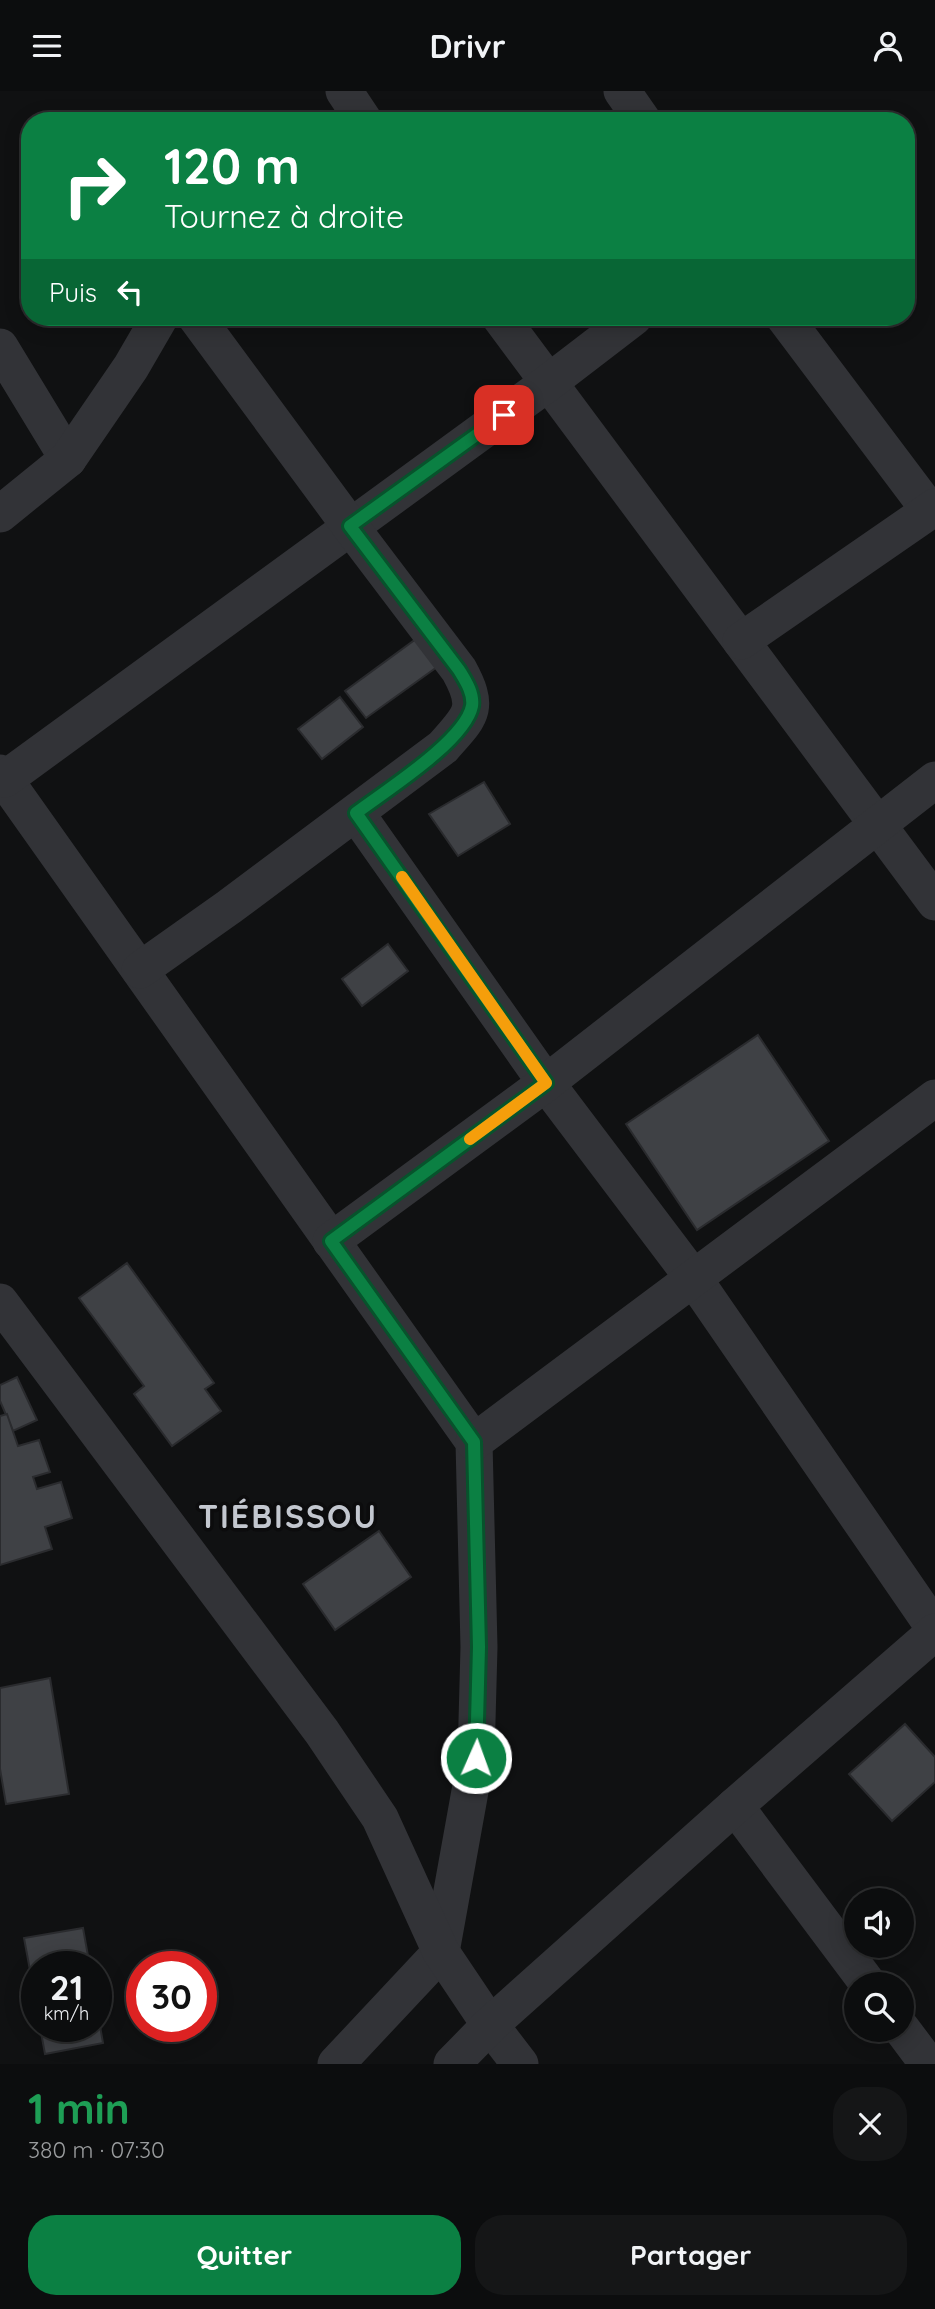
<!DOCTYPE html>
<html lang="fr">
<meta charset="utf-8">
<style>
:root{--surface:#0c0d0e;--page:#151617;--text:#f1f3f6;--muted:#9a9c9e;--line:#2c2d2e;--accent:#0b8043}
body{margin:0;font-family:Quicksand,sans-serif;background:var(--page);color:var(--text);height:100vh;display:flex;flex-direction:column;font-size:26px;white-space:nowrap}
*{box-sizing:border-box;margin:0}
p{font-size:23px;color:var(--muted)}
.icon{flex:none;width:38px;height:38px;fill:none;stroke:currentColor;stroke-width:2;stroke-linecap:round;stroke-linejoin:round}
.map{position:relative;height:1973px;overflow:hidden}
.panel{display:flex;flex-direction:column;background:var(--surface);flex:1}
.panel>*{flex:none}
.banner{position:absolute;left:21px;top:21px;width:894px;height:214px;border-radius:28px;box-shadow:0 4px 18px #0003,0 0 0 2px var(--line);background:#0b8043;color:#fff;overflow:hidden}
.tools{position:absolute;left:844px;top:1797px;display:grid;gap:14px}
.tools a{display:grid;place-items:center;width:70px;height:70px;border-radius:50%;background:var(--surface);box-shadow:0 4px 18px #0003,0 0 0 2px var(--line);font-size:35px}
.speed{position:absolute;left:21px;top:1860px;display:flex;gap:14px;font-size:35px;font-weight:700;text-align:center}
.speed>*{display:grid;place-content:center;width:91px;height:91px;border-radius:50%;background:var(--surface);box-shadow:0 4px 18px #0003,0 0 0 2px var(--line);line-height:1}
.speed small{font-size:18px;font-weight:400}
.speed .limit{border:10px solid #d22;background:#fff;color:#111}
.pin{position:absolute;display:grid;place-items:center;width:60px;height:60px;color:#fff;margin:-30px;border-radius:14px;box-shadow:0 4px 10px #0006}
.me{position:absolute;width:77px;margin:-38px;rotate:2deg;stroke-linejoin:round;filter:drop-shadow(0 0 5px #0008)}
.turn{display:flex;align-items:center;gap:24px;height:147px;padding:0 28px;font-size:32px}
.turn .icon{width:91px;height:91px;stroke-width:2.5}
.turn b{display:block;font-size:49px;line-height:60px}
.then{display:flex;align-items:center;height:66px;padding:0 28px;background:#0003;gap:14px;font-size:26px}
.round{display:grid;place-items:center;flex:none;width:74px;height:74px;border-radius:28px;background:var(--page)}
.headline{display:flex;align-items:center;justify-content:space-between;height:119px;padding:0 28px}
h1{font-size:42px;font-weight:800;line-height:52px;color:#1e9e55}
.button{display:flex;gap:14px;margin-top:auto;padding:14px 28px}
.button a{flex:1;height:80px;border-radius:28px;background:var(--accent);color:#fff;font-size:28px;font-weight:800;line-height:80px;text-align:center}
.button a+a{background:var(--page);color:var(--text)}
header{display:flex;justify-content:space-between;align-items:center;height:91px;padding:0 28px;background:var(--surface);font-size:32px;font-weight:800}
.map>svg:first-child{display:block}
.building{fill:#3f4145;stroke:#2a2b2e;stroke-width:2}
.lines{fill:none;stroke-linecap:round;stroke-linejoin:round}
.minor{stroke:#323337;stroke-width:37}
.route-casing{stroke:#07532c;stroke-width:18}
.route{stroke:#0b8043;stroke-width:12}
.slow{stroke:#f59e0b;stroke-width:12}
.labels{text-anchor:middle;dominant-baseline:central;stroke-width:7;stroke-linejoin:round;paint-order:stroke}
.district-label{font-size:32px;font-weight:bold;letter-spacing:2px;fill:#c3c7cf;stroke:#0c0c0d}
</style>
<header><svg class="icon" aria-label="menu" viewBox="0 0 24 24"><path d="M4 6h16M4 12h16M4 18h16"/></svg>Drivr<svg class="icon" aria-label="person" viewBox="0 0 24 24"><circle cx="12" cy="8" r="4"/><path d="M4 21q1-7 8-7t8 7"/></svg></header>
<div class="map">
<svg width="935" height="1973" viewBox="0 0 935 1973">
<rect width="100%" height="100%" fill="#101112"/>
<g class="building">
<path d="M416,548L437,576L366,627L345,600Z"/>
<path d="M340,606L363,636L322,668L298,638Z"/>
<path d="M484,691L510,733L458,765L429,723Z"/>
<path d="M388,853L408,880L362,915L342,888Z"/>
<path d="M758,944L829,1050L697,1139L626,1033Z"/>
<path d="M127,1172L214,1292L205,1298L221,1320L172,1355L134,1303L144,1295L79,1207Z"/>
<path d="M17,1286L37,1329L13,1340L0,1310V1294Z"/>
<path d="M7,1323L18,1355L39,1349L50,1381L33,1386L37,1398L61,1391L72,1427L45,1436L52,1458L0,1474V1325Z"/>
<path d="M379,1440L411,1486L335,1539L303,1493Z"/>
<path d="M50,1587L69,1703L6,1713L0,1678V1597Z"/>
<path d="M905,1633L935,1666V1691L892,1730L849,1683Z"/>
<path d="M83,1837L90,1876H37V1917L24,1847Z"/>
<path d="M96,1912L103,1952L45,1963L40,1936H96Z"/>
</g>
<g class="lines">
<g class="minor">
<path d="M344,0L364,30"/>
<path d="M622,0L643,30"/>
<path d="M500,226L935,811"/>
<path d="M784,226L930,420"/>
<path d="M0,256L68,368"/>
<path d="M0,423L68,368L131,276L160,226"/>
<path d="M741,550L935,416"/>
<path d="M0,682L474,1351L479,1556L476,1667L441,1861L336,1973"/>
<path d="M5,688L548,292L634,226"/>
<path d="M356,722L546,992L694,1188L935,1538"/>
<path d="M140,879L229,816L443,656C470,625 481,619 459,579L350,435L196,226"/>
<path d="M331,1150L546,992L935,689"/>
<path d="M0,1211L322,1641L380,1727L441,1861L490,1934L520,1973"/>
<path d="M474,1351L935,1007"/>
<path d="M735,1715L869,1894"/>
<path d="M901,1937L928,1973"/>
<path d="M452,1973L490,1934L735,1715L935,1541"/>
</g>
</g>
<g class="lines">
<g class="route-casing">
<path id="route" d="M476,1667L479,1556L474,1351L331,1150L546,992L356,722C385,700 465,650 472,615C474,602 465,589 459,579L350,435L504,324"/>
</g>
<use href="#route" class="route"/>
<path class="slow" d="M402,786L546,992L470,1048"/>
</g>
<g class="labels">
<g class="district-label">
<text x="288" y="1425">TIÉBISSOU</text>
</g>
</g>
</svg>
<div class="tools">
<a><svg class="icon" aria-label="sound" viewBox="0 0 24 24"><path d="M4 9h4l5-4v14l-5-4H4zM17 9q2 3 0 6"/></svg></a>
<a><svg class="icon" aria-label="search" viewBox="0 0 24 24"><circle cx="10" cy="10" r="6"/><path d="M15 15l6 6"/></svg></a>
</div>
<div class="speed"><div>21<small>km/h</small></div><div class="limit">30</div></div>
<div class="pin" style="left:504px;top:324px;background:#d93025"><svg class="icon" aria-label="arrive" viewBox="0 0 24 24"><path d="M6 21V4h12l-3 4 3 4H6"/></svg></div>
<svg class="me" style="left:476px;top:1667px" viewBox="-20 -20 40 40"><circle r="17" fill="#0b8043" stroke="#fff" stroke-width="3"/><path d="M0-11L8 9 0 5-8 9z" fill="#fff"/></svg>
<div class="banner">
<div class="turn"><svg class="icon" aria-label="right" viewBox="0 0 24 24"><path d="M7 20v-9h11M14 6l5 5-5 5"/></svg><div><b>120 m</b>Tournez à droite</div></div>
<div class="then">Puis<svg class="icon" aria-label="left" viewBox="0 0 24 24"><path d="M17 20v-9H6M10 6l-5 5 5 5"/></svg></div>
</div>
</div>
<section class="panel">
<div class="headline"><div><h1>1 min</h1><p>380 m · 07:30</p></div><a class="round"><svg class="icon" aria-label="close" viewBox="0 0 24 24"><path d="M6 6l12 12M18 6L6 18"/></svg></a></div>
<div class="button"><a>Quitter</a><a>Partager</a></div>
</section>
